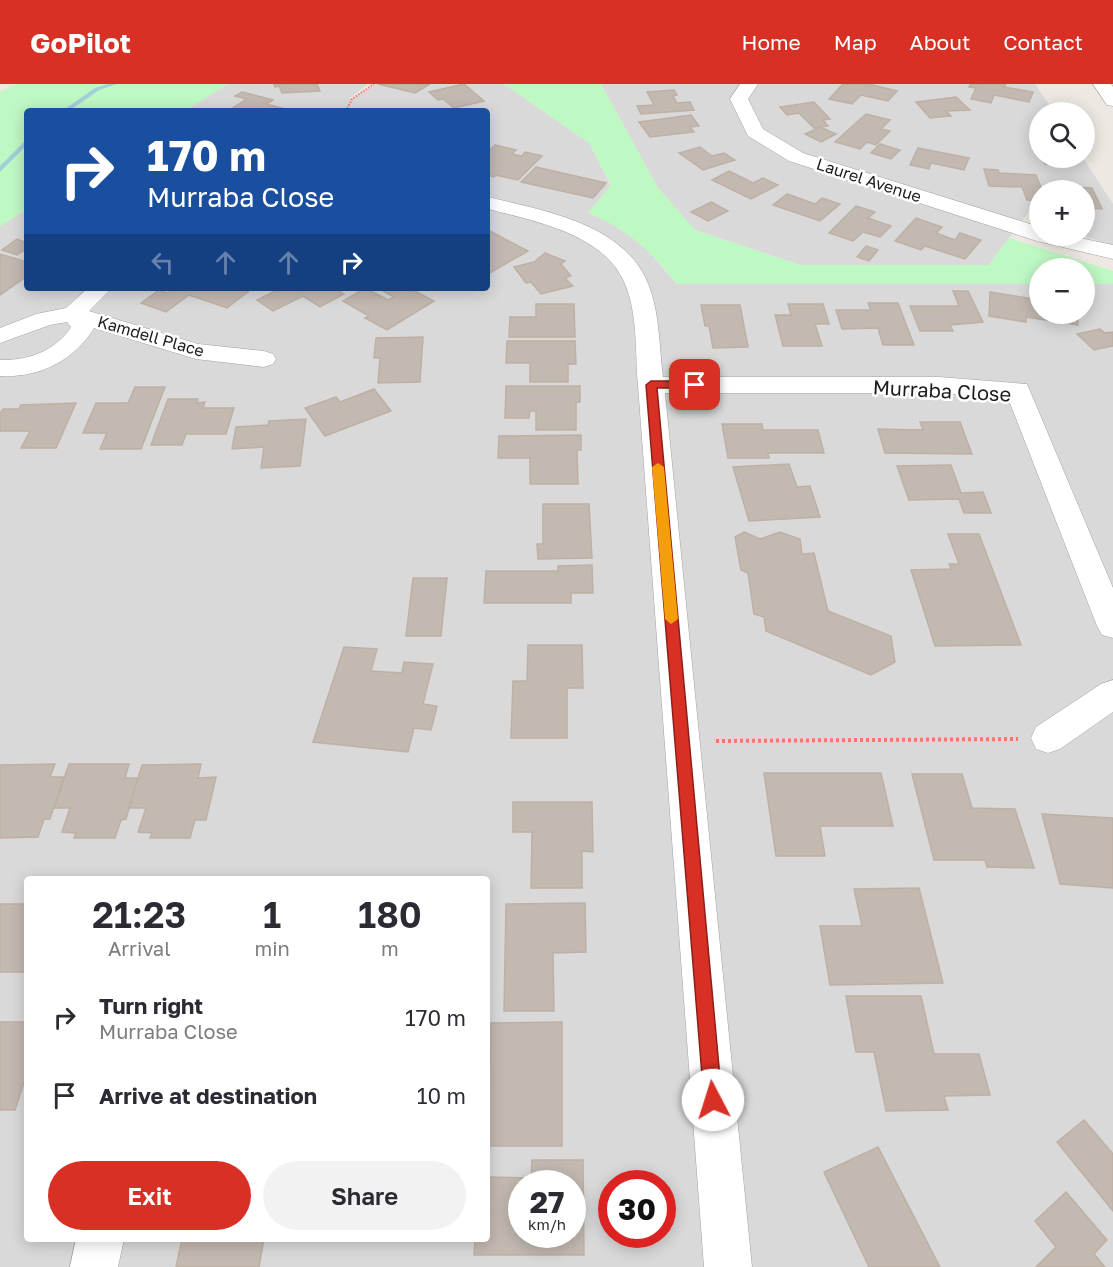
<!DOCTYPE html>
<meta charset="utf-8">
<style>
:root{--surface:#fff;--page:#f2f2f3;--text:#2b2b33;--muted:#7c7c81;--accent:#d93025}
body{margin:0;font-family:"Golos Text",sans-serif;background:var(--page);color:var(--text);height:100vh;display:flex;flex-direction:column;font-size:22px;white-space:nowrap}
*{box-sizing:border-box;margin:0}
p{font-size:20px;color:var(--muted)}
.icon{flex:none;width:33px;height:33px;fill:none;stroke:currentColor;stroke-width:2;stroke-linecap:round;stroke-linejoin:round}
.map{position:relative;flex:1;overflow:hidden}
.panel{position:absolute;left:24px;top:792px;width:466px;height:366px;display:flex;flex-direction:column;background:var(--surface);border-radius:6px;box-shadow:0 3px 15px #0003}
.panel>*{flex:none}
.hud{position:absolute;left:24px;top:24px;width:466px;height:183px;border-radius:6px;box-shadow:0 3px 15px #0003;background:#1a4fa0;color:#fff;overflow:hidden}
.controls{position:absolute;left:1029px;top:18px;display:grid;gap:12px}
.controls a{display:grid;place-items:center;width:66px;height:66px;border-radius:50%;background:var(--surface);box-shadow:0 3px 15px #0003;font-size:30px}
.speed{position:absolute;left:508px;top:1086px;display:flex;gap:12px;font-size:30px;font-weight:700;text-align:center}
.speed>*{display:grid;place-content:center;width:78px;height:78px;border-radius:50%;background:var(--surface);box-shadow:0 3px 15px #0003;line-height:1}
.speed small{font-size:15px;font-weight:400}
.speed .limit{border:9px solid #d22;background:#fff;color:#111}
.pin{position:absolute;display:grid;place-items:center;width:51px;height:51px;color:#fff;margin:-26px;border-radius:12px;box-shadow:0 3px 9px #0006}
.me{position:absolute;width:66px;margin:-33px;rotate:355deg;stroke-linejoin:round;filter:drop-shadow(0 0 4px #0008)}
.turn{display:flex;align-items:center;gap:21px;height:126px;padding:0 24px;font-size:27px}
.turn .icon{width:78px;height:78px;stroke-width:2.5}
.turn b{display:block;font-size:42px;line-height:51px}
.lanes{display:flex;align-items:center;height:57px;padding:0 24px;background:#0003;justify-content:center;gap:30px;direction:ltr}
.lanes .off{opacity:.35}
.eta{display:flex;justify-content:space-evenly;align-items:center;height:102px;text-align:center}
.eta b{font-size:36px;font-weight:600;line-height:42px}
.primary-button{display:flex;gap:12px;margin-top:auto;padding:12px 24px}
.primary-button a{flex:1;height:69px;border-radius:36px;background:var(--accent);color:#fff;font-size:24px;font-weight:600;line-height:69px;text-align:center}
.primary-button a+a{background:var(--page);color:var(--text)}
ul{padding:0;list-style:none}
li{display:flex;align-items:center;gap:18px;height:78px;padding:0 24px}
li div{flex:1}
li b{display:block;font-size:22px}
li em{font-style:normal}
header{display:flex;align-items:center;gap:36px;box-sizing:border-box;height:84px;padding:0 30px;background:var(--accent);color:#fff}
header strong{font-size:28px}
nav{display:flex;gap:33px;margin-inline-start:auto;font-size:21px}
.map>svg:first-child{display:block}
.residential{fill:#dad9d9;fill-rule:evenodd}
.park{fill:#bef8c3}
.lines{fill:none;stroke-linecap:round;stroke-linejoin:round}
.stream{fill:#a3ceda;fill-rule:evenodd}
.building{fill:#c2b9b1;stroke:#beb0a4;stroke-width:1.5;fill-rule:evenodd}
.street-casing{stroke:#a3a3a3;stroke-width:1}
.path-far1{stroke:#f6786a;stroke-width:2;stroke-dasharray:1.5 1.5;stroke-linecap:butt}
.path{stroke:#f6786a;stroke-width:4;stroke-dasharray:3 3;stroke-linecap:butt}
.street{fill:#fff;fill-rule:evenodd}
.route{fill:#d93025;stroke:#8d1f18;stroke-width:1.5}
.slow{fill:#f59e0b}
.labels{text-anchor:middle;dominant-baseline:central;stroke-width:5;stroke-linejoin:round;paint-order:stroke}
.far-street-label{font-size:16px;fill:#1c1c1c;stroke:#fff}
.street-label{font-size:20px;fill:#1c1c1c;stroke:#fff}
</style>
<header>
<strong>GoPilot</strong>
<nav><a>Home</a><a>Map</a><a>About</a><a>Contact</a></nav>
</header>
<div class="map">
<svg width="1113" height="1183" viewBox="0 0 1113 1183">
<rect width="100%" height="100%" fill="#ede9e2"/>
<g class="residential">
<path d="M228,0H368L349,15H351L377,0H504L589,59L611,102L588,129L606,136L640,158L677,200H1039L1040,230H1084L1085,200H1113V1183H0V142L27,125V204H488V27H185ZM27,795H488V1155H27ZM522,1100H573V1150H522ZM612,1100H663V1150H612Z"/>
<path d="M601,0H1035L1054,28H1040V74H1083L1113,120V162L1084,152V106H1040L1039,133L1028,129L989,181H800L695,146L658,104Z"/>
</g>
<g class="park">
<path d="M16,0H228L185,27H27V125L0,142V8Z"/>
<path d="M504,0H601L658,104L695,146L800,181H989L1009,154L1113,187V200H1085L1084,184H1040L1039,200H677C652,168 626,144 588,129L611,101L589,59Z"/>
</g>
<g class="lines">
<g class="stream">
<path d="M108,0H117L99,6L69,27H62L95,4Z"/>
<path d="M27,55V61L0,88V82Z"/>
</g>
</g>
<g class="building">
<path d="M274,0H317L320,7L282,9L279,2L275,3Z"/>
<path d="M378,0H430L415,9Z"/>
<path d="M464,0L484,17L454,24L443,15L438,16L429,8Z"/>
<path d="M843,0H869L897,7L888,17L861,11L852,20L829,15Z"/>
<path d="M971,0H1006L1004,3L1033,8L1029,18L994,11L991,19L971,15L976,4L969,3Z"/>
<path d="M674,6L677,11L673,12L677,19L690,18L694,26L641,30L637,22L654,21L647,8Z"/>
<path d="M242,8L273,16L266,20L289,26L228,27L247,15L235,12Z"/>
<path d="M956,13L970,26L946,27L951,32L930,34L916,18Z"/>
<path d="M814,18L830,35L823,36L828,42L814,44L799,29L787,31L780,23Z"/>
<path d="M866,30L890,36L881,45L890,47L876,61L867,58L860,65L835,58Z"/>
<path d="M691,31L699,42L690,43L694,48L650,53L639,38Z"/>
<path d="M820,43L836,50L821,58L805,50Z"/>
<path d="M880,60L900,66L891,75L871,69Z"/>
<path d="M495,61L516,66L512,70L522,72L525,68L542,72L518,96L496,91L494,93L488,91V68Z"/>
<path d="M700,63L712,72L724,69L735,76L703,86L679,69Z"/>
<path d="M918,64L969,74L964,86L931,79L929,85L910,81Z"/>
<path d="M1041,74H1060L1063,81L1045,80Z"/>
<path d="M536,83L606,99L593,114L521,98Z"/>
<path d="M984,85L998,86L999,89L1036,91L1042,106H1040V117L1027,116L1022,103L989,102Z"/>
<path d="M729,87L753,99L763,94L778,101L751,115L712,96Z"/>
<path d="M1049,102L1092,104L1102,125L1084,124V106H1051Z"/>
<path d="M787,110L815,120L822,114L840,120L820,137L773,121Z"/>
<path d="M711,118L728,127L708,137L691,128Z"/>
<path d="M856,122L875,128L868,134L891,142L880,153L863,148L853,157L829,149Z"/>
<path d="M916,134L942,143L936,149L955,156L960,149L981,156L965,175L925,162L921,166L895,157Z"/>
<path d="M488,146L528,167L488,190Z"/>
<path d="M17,155L27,159V164L17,171L2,166Z"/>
<path d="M866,162L878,166L869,177L857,173Z"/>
<path d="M545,169L565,177L561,180L571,192L565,194L573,202L541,210L531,198L526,199L514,183L534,178Z"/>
<path d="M0,170L27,178V192L0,211Z"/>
<path d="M174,204H241L249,207L227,224L189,211L166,228L141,219L159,206L168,209Z"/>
<path d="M281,204H334L344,210L320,223L303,212L273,227L257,216Z"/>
<path d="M365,204L388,216L394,213L378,204H409L434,217L387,246L365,234L369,232L343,217Z"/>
<path d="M953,207H968L983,238L950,241L953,247H920L910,222H959Z"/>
<path d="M990,208L1040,216V230H1077L1078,241L1026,233V238L989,232Z"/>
<path d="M868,219H898L914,261H883L878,244L842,245L836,226H871Z"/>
<path d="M536,220H574L575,253H509L510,233H536Z"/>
<path d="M788,220H823L829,240H815L822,262H783L775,231H791Z"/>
<path d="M701,221H740L748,263L713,264L709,242H705Z"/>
<path d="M1100,245L1105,249L1113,248V262L1094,266L1077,250Z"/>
<path d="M423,253L420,298L378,299L380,274H374L376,254Z"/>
<path d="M507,257H575L576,280H568V298H530V279H506Z"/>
<path d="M506,302H580V318H576V346H536V327H530L529,334H505Z"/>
<path d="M135,303H165L141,365H100L107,349H83L96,319H128Z"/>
<path d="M374,305L391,327L325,352L305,324L336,313L340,318Z"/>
<path d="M168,315H198L197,319L205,318L203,324H234L226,350H186L182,361H151Z"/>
<path d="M76,319L56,364H21L30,347H0V330L3,325H19L21,321Z"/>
<path d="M306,335L300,382L261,384L264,363L232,365L236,343L268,341L269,337Z"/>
<path d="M920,338H960L972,370L885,369L878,345L923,346Z"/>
<path d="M722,340H762L763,346H818L824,369H768L769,374H728Z"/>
<path d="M581,351V366H577L578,400H530V374H498L499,352Z"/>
<path d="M789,380L797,403L810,402L820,433L749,437L733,383Z"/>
<path d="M951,381L961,409L983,408L991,429H964L959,415L909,416L897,382Z"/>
<path d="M543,420H589L592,474L538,475L537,460H543Z"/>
<path d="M744,448L760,455L780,448L800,455L802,470L814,469L828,527L891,552L895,578L871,591L766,547L764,533L754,530L748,489L741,486L735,453Z"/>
<path d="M948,450H979L1021,561L935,562L911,486L951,485L949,480H959Z"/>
<path d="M592,481L593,509H571V519H484L486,487H558V482Z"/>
<path d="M413,494H447L441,552H406Z"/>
<path d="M528,561H582L583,604H567V654H511L513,597H527Z"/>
<path d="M344,563L377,565L371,587L402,589L404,578L433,580L423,620L437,622L431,646L414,644L408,668L313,658Z"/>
<path d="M55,680L50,693H64L50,735H44L38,753L0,754V681Z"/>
<path d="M69,680H129L125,694H138L126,735L121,736L115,754H74L76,749L62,748L70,724H54Z"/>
<path d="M201,680L198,694L216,693L206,736H195L190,754H150L152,749L138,748L146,724H129L142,681Z"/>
<path d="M764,689H881L893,742H820L825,772H776Z"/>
<path d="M912,690H962L972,724L1015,725L1034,784L987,783L985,776H934Z"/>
<path d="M513,718H592L593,768L582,767V804H531L532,748H513Z"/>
<path d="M1042,730L1113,734V804L1060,800Z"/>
<path d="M919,804L943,899L830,901L820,842H862L854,805Z"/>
<path d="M585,819L586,868L553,869L554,927H504L506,820Z"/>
<rect x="0" y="820" width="27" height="68"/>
<path d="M846,912H921L934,970H979L990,1011L944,1012L948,1026L886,1027L874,968H856Z"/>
<path d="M0,938H27V990L15,1026H0Z"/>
<path d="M562,938V1062H488L491,939Z"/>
<path d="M1084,1036L1113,1070V1127L1057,1058Z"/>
<path d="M878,1063L940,1183H869L824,1088Z"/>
<path d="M532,1076H583L584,1171H474L475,1155H488V1093L531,1094ZM522,1100H573V1150H522Z"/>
<path d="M1066,1108L1107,1156L1094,1170L1105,1183H1036L1056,1163L1035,1137Z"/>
<path d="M182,1155H264L259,1183H176Z"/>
</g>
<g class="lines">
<g class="street-casing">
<g id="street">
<path d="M740,0H758L748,15L763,45L803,69L1040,143V152H1071L1113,161V175L1037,157L789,77L748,52L730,15Z"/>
<path d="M1093,0H1111L1113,3V22L1107,21Z"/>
<path d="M488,113C545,127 626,140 649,202C660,231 659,263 663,293H939L1027,300L1113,504V554L1102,551L1097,542L1008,314L939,309H665L752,1183H704L638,301C635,269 638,230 625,200C605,150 534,137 488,125Z"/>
<path d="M88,204H112L89,227L198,260L264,267L273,270L276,275L273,280L264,283L196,275L94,244C74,277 39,294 0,292V276C27,277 56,267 71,243L67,238L50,241L0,259V244L36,230L66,224Z"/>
<path d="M1113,596V628L1060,665L1048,669L1036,665L1031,654L1036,643L1101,600Z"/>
<path d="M76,1155H124L118,1183H70Z"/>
</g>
</g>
<path class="path-far1" d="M346,27L352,15L374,0"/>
<path class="path" d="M716,657L1018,655"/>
<use href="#street" class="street"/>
</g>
<path class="route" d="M651,297H695L701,301L695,304H657L722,1016L720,1022L713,1025L707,1022L704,1016L646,301Z"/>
<path class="slow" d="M658,379L664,383L678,535L671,540L665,535L652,383Z"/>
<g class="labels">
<g class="far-street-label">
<text transform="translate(869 96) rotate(18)">Laurel Avenue</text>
<text transform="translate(151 252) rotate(16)">Kamdell Place</text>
</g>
<g class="street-label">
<text transform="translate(942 306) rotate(3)">Murraba Close</text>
</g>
</g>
</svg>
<div class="controls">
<a><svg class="icon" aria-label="search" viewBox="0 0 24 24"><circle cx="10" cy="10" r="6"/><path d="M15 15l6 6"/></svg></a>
<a>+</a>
<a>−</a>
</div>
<div class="speed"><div>27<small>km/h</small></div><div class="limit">30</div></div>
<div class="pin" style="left:695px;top:301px;background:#d93025"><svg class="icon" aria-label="arrive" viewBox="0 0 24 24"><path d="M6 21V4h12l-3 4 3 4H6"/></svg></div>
<svg class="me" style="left:713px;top:1016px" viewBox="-20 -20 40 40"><circle r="19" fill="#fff"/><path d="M0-13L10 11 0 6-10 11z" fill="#d93025"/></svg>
<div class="hud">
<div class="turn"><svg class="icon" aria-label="right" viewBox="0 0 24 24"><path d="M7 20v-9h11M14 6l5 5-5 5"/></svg><div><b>170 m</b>Murraba Close</div></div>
<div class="lanes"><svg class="icon off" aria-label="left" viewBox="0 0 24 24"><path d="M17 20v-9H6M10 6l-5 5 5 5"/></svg><svg class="icon off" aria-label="ahead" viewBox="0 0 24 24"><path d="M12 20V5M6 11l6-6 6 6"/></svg><svg class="icon off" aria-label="ahead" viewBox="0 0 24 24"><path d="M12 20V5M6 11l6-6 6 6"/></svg><svg class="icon" aria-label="right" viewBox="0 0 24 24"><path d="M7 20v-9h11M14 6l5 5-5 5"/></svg></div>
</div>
<section class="panel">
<div class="eta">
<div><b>21:23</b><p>Arrival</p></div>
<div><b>1</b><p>min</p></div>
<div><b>180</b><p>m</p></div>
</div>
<ul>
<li><svg class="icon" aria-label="right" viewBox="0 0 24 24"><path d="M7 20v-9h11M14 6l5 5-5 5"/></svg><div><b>Turn right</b><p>Murraba Close</p></div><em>170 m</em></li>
<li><svg class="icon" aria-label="arrive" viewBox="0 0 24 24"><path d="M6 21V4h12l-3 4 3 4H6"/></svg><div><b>Arrive at destination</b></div><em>10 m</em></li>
</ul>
<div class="primary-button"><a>Exit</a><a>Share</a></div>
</section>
</div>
